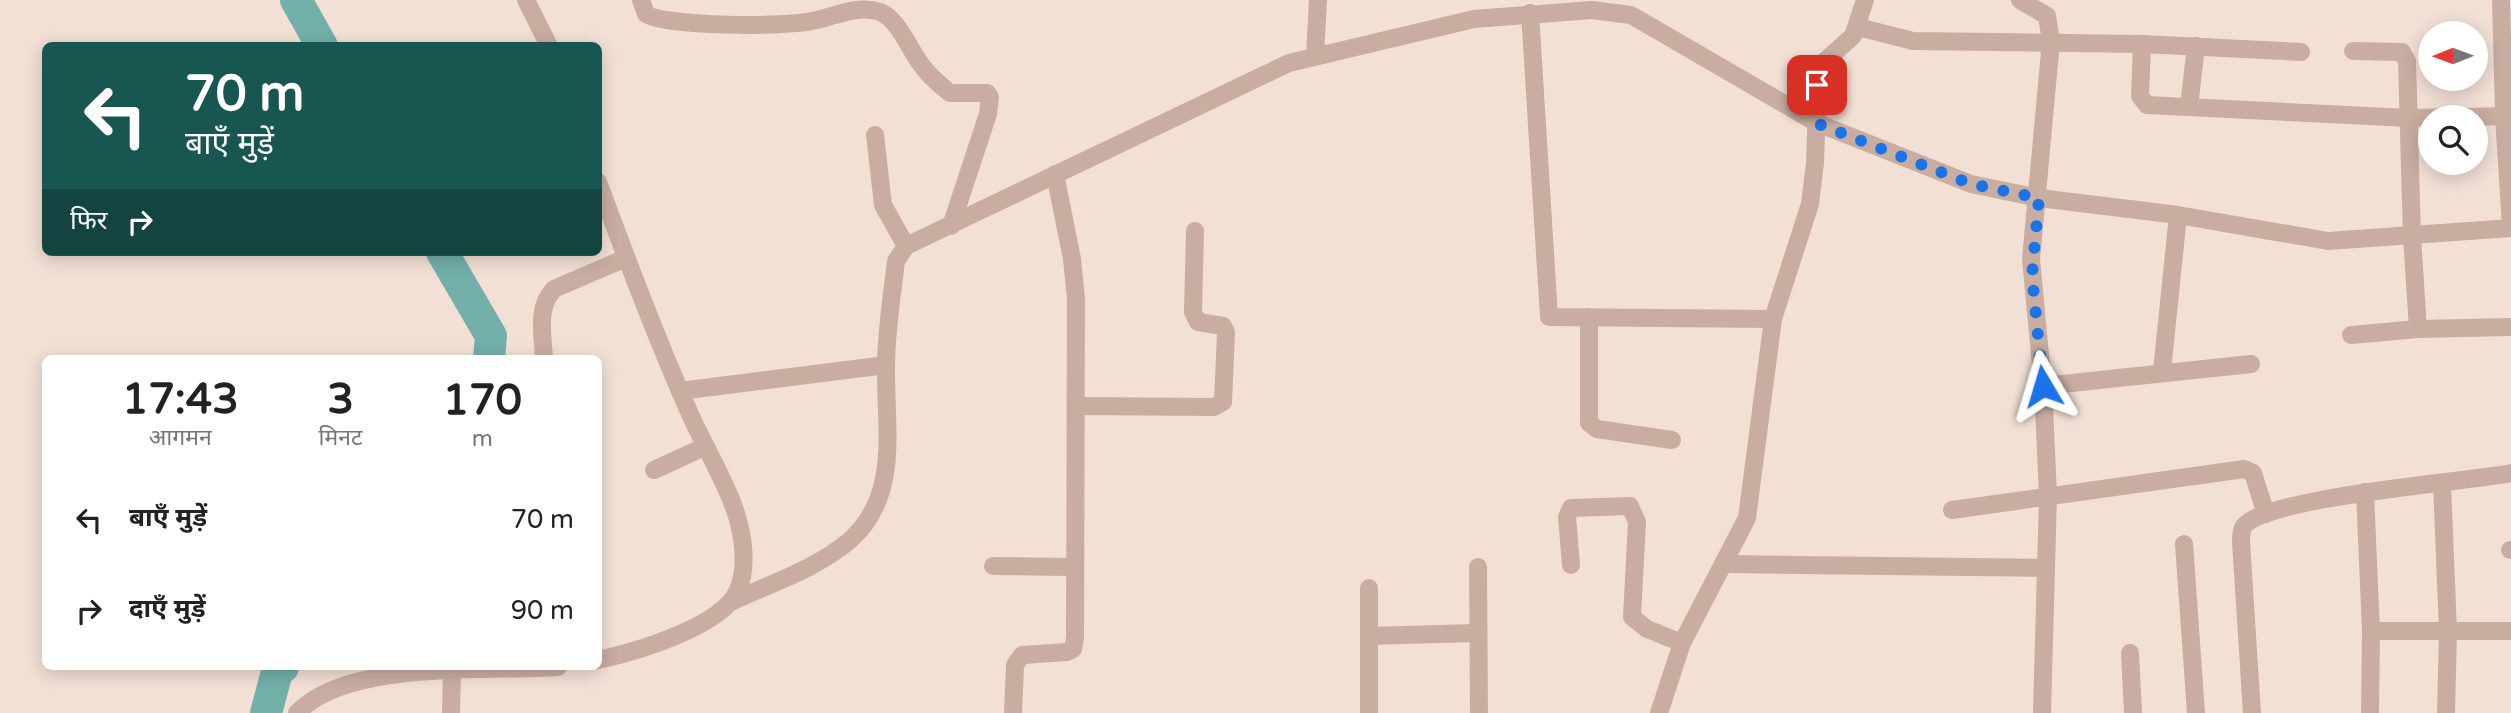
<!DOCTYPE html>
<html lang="hi">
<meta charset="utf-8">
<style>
:root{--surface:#fff;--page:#f6f6f6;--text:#222;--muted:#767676}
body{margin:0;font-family:"Varela Round","Noto Sans Devanagari",sans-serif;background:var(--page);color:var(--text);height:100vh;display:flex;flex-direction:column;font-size:26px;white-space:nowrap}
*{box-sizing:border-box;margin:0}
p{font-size:23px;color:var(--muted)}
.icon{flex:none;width:38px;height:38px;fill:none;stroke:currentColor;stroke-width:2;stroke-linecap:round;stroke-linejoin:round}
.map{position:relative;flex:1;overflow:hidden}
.sheet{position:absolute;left:42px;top:355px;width:560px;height:315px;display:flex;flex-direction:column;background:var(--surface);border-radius:10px;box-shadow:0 4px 18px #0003}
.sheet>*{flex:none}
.banner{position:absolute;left:42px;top:42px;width:560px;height:214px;border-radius:10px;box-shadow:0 4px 18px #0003;background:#185651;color:#fff;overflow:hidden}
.needle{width:46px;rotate:269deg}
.tools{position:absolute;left:2418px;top:21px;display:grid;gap:14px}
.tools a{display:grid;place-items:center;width:70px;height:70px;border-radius:50%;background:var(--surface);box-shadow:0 4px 18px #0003;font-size:35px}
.pin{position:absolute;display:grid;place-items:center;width:60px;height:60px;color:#fff;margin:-30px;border-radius:14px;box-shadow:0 4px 10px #0006}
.me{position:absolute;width:77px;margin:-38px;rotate:353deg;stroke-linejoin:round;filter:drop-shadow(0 0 5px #0008)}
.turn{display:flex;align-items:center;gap:24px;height:147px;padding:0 28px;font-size:32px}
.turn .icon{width:91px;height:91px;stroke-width:2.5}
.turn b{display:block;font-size:49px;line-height:60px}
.then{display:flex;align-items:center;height:66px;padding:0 28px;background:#0003;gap:14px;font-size:26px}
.eta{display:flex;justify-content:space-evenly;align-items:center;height:119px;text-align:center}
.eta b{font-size:42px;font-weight:700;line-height:49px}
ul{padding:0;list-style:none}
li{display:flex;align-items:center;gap:21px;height:91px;padding:0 28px}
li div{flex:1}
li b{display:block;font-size:26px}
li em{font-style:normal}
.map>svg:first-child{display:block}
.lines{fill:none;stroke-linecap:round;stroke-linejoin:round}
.river{stroke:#73b0a9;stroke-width:32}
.minor{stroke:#caada1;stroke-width:18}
.tertiary{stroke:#caada1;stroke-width:18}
.route{stroke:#1a73e8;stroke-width:12;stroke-dasharray:0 21.6}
</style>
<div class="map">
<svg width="2511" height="713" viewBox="0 0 2511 713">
<rect width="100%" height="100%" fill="#f2e0d5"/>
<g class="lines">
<g class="river">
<path d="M296,0L322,46"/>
<path d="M442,252L491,336L489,359"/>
<path d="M266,713L278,668L283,667"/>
</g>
<g class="minor">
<path d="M641,0L646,14C666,27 786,27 812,21C835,17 857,4 880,12C898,19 909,48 920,63C928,75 939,84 950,93H987L990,97L988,114L951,226"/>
<path d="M2020,0L2047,16L2051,41L2031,259L2043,386L2048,495L2042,713"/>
<path d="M2501,0L2504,116L2511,226"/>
<path d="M1530,13L1549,317L1773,319"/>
<path d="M1858,27L1913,41L2142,44L2301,52"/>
<path d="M2142,44L2140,96L2147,105L2409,118L2511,116"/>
<path d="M2353,51L2402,52L2407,61L2412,237L2418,329"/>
<path d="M1315,56L1318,0"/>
<path d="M2189,107L2196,46"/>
<path d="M875,135L883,205L906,246"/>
<path d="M1589,317V423L1597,429L1672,440"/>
<path d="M2351,335L2418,329L2511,327"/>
<path d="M544,359C543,334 536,308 554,289L626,258"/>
<path d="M2162,371L2178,215"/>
<path d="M2043,386L2251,364"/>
<path d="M680,391L886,365"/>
<path d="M1076,406L1214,407L1223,402L1226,332L1223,326L1198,322L1193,312L1195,231"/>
<path d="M654,470L704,447"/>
<path d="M2442,484L2448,632L2446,713"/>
<path d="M2365,492L2371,631L2370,713"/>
<path d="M1952,510L2244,469L2253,473L2266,514"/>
<path d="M2184,544L2196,713"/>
<path d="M2510,550H2511"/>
<path d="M1723,564L2046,568"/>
<path d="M1571,565L1567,517L1571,508L1630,506L1637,522L1632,617L1647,629L1682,643"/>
<path d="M993,566L1073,567"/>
<path d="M1478,567L1479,713"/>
<path d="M731,602C769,584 816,569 849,541C901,496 885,428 886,367C886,332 892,296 896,261L906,246L1289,63L1474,19L1592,10L1631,15L1817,123L1971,184L2039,198L2178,215L2328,241L2511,228"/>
<path d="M2371,631H2511"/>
<path d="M1369,636L1477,633"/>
<path d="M2130,653L2133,713"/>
<path d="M451,713L452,668"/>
<path d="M1013,713L1015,665L1022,655L1067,652L1073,649L1075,638L1076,299L1072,259L1055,174"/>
<path d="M1369,713V588"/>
<path d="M1659,713L1682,643L1747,518L1773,319L1810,204L1815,163L1818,77L1825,61L1853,36L1865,0"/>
<path d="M2252,713L2241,542C2241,536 2241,531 2244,526C2267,497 2465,482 2511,473"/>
</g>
<g class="tertiary">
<path d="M526,0L549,46"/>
<path d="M598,182C626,257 654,332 686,405C700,438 719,469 732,502C742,527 749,564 738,590C722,627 635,652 598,660"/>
<path d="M297,713C348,659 489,672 558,667"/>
</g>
</g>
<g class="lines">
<path class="route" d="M1817,85L1816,123L1971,184L2039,198L2032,275L2043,386"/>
</g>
</svg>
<div class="tools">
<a><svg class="needle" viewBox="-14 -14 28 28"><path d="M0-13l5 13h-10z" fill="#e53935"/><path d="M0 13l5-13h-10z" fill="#767676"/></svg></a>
<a><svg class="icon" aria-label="search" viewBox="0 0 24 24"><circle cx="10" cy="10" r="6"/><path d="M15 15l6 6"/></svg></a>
</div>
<div class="pin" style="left:1817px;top:85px;background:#d93025"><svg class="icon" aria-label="arrive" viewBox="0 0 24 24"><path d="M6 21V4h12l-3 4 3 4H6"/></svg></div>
<svg class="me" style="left:2043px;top:386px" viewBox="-20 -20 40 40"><path d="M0-17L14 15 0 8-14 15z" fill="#1a73e8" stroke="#fff" stroke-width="4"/></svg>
<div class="banner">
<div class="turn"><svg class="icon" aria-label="left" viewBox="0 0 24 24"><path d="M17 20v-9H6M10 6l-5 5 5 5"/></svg><div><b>70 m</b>बाएँ मुड़ें</div></div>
<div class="then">फिर<svg class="icon" aria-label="right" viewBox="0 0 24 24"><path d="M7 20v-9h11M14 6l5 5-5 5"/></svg></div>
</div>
<section class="sheet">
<div class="eta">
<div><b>17:43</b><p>आगमन</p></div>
<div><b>3</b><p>मिनट</p></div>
<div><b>170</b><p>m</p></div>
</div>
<ul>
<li><svg class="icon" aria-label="left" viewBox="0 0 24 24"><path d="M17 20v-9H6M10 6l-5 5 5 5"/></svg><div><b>बाएँ मुड़ें</b></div><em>70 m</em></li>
<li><svg class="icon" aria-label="right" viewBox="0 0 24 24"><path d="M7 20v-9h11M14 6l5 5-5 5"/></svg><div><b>दाएँ मुड़ें</b></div><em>90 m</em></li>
</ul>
</section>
</div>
